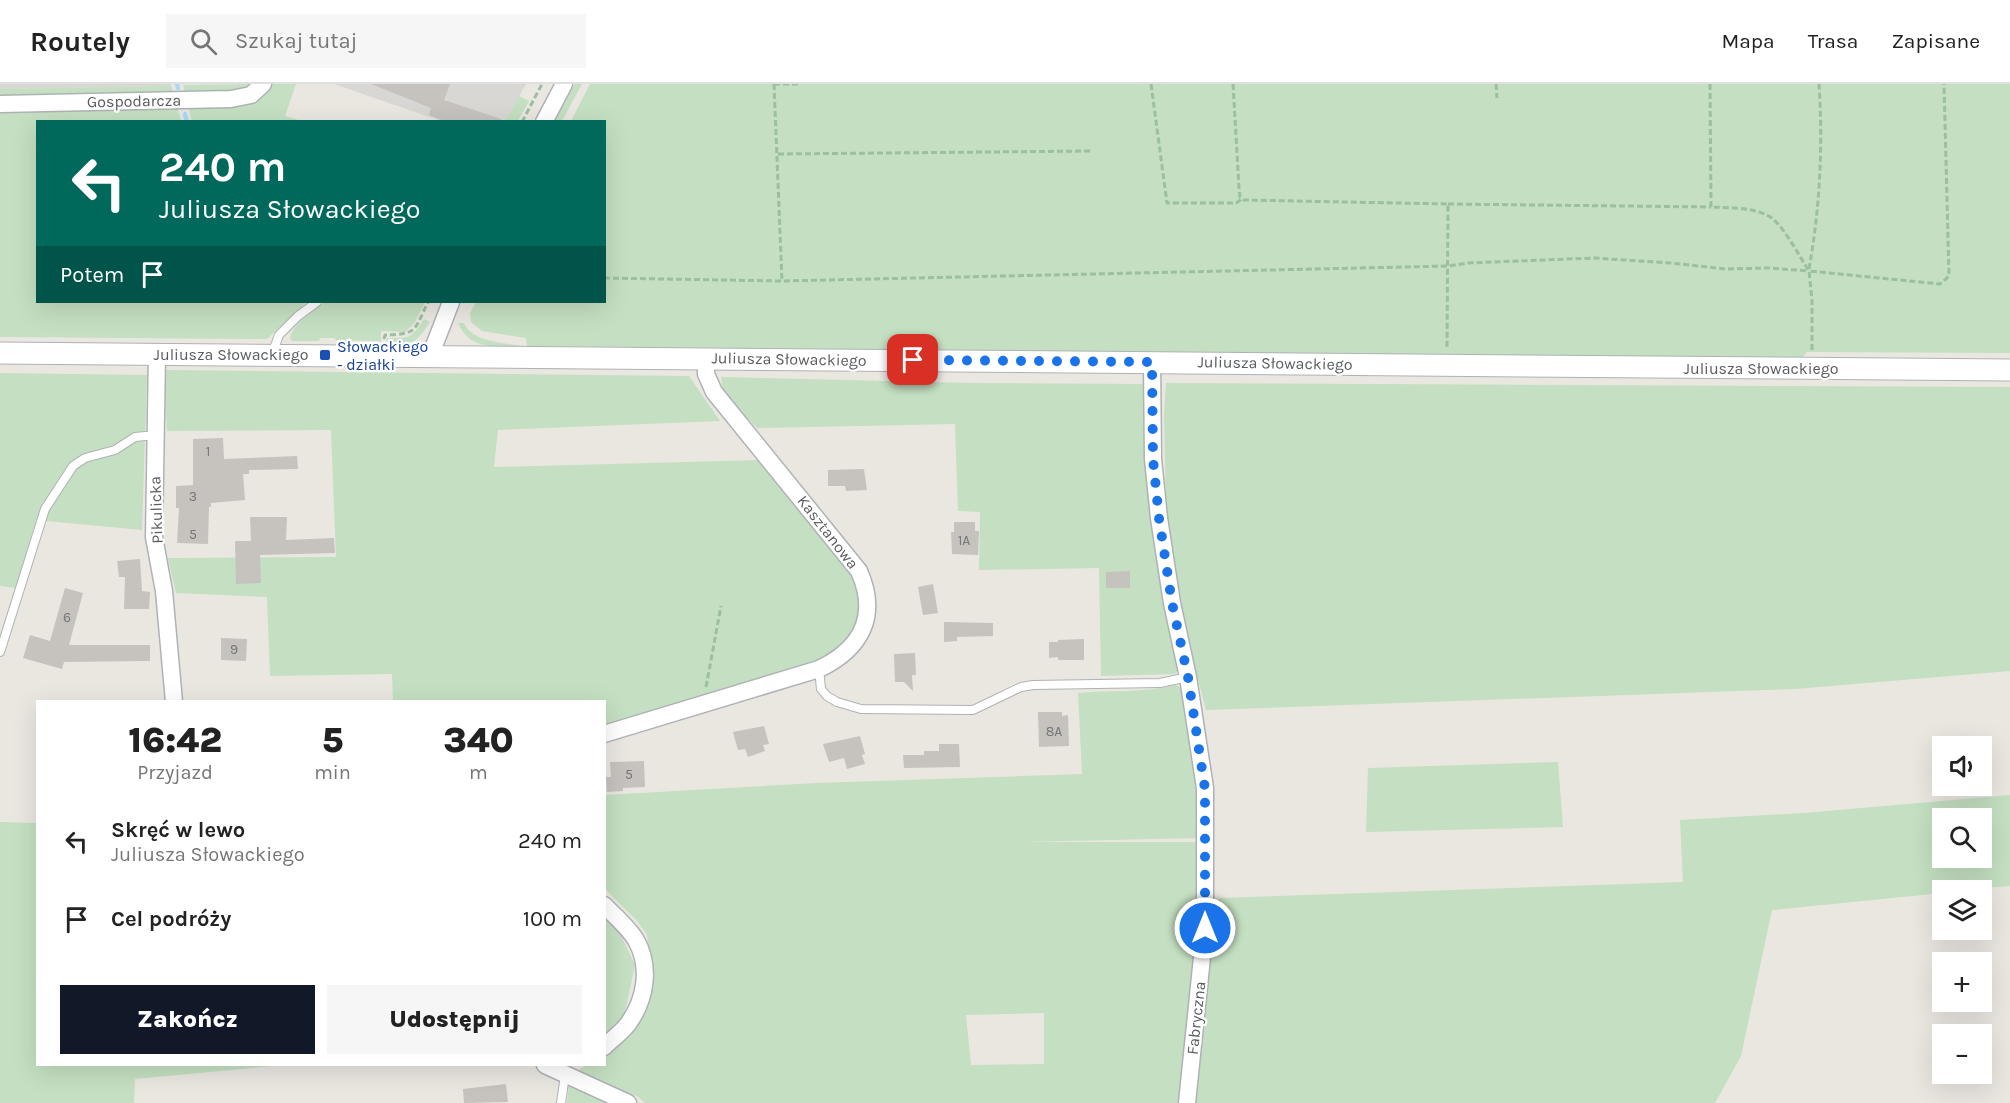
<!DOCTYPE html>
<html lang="pl">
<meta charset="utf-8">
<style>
:root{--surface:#fff;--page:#f6f6f6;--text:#222;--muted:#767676;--line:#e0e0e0;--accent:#111827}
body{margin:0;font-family:Karla,sans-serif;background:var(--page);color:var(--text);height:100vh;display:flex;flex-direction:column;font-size:22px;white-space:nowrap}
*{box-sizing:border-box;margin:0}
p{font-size:20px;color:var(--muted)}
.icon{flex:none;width:33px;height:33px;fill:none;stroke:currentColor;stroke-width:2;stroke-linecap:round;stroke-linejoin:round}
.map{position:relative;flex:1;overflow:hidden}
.details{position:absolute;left:36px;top:616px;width:570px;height:366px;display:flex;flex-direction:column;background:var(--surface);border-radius:0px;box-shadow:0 6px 24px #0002}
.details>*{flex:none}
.guide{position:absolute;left:36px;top:36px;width:570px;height:183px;border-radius:0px;box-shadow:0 6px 24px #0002;background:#00695c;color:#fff;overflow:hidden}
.tools{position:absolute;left:1932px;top:652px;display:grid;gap:12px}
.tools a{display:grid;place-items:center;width:60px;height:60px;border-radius:0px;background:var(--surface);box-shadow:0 6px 24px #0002;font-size:30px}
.pin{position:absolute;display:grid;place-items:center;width:51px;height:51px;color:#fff;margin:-26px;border-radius:12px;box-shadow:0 3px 9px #0006}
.me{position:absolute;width:66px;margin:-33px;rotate:0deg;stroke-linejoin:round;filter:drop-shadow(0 0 4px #0008)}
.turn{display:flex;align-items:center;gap:21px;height:126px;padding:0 24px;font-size:27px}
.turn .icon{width:78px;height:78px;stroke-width:2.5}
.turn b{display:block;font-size:42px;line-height:51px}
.then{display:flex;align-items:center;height:57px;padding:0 24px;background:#0003;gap:12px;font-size:22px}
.eta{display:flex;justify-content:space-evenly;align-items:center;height:102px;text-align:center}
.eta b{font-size:36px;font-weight:800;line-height:42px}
.primary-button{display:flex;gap:12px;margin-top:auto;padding:12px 24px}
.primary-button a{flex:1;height:69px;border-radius:0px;background:var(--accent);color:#fff;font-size:24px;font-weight:800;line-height:69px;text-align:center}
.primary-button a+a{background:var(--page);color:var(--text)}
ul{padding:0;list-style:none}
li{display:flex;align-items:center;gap:18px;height:78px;padding:0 24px}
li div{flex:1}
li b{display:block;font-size:22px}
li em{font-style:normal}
header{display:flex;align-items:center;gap:36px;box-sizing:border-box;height:84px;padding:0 30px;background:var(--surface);border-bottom:2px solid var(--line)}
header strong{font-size:28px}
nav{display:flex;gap:33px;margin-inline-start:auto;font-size:21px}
.search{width:420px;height:54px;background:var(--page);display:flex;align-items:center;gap:15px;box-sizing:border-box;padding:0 21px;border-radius:0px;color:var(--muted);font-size:22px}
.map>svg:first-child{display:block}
.industrial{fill:#d9d7d4}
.green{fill:#c4dfc1;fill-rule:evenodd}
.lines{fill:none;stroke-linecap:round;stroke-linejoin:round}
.stream{stroke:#a9daf3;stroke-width:4.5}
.building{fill:#c6c2be}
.service-casing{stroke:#afb2b5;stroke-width:10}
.minor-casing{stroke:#afb2b5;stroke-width:19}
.tertiary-casing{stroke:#afb2b5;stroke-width:23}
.path{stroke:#9bbfa1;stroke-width:3;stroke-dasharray:6 3;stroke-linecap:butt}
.service{stroke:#fff;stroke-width:8}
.minor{stroke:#fff;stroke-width:16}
.tertiary{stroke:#fff;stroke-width:21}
.route{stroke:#1a73e8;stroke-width:10;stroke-dasharray:0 18}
.transit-dot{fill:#1a4fb4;stroke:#fff;stroke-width:2}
.labels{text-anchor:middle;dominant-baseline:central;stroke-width:4.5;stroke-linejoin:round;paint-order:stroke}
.number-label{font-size:14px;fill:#757678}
.street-label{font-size:16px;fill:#5a5d60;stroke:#fff}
.transit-label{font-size:16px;fill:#164399;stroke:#fff;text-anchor:start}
</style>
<header>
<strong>Routely</strong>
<div class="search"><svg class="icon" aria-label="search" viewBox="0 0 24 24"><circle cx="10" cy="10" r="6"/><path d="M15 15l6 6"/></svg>Szukaj tutaj</div>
<nav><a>Mapa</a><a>Trasa</a><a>Zapisane</a></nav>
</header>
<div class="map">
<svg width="2010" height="1019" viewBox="0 0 2010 1019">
<rect width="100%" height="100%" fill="#eae7e1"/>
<g class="industrial">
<path d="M0,0H171V2L0,5Z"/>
<path d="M334,0H526L505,38L441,37Z"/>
</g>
<g class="green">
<path d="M254,0C239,11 204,9 185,10L183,1Z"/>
<path d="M272,0H296L285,32L302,37H192L188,23C216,21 257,31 272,0Z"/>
<path d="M575,0H582L562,37H555Z"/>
<path d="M590,0H2010V269L1807,268L1802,274L527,262L526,254L482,247L471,238L470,229L476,218H604V38L571,37Z"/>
<path d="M171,2L174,9L0,14V5Z"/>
<path d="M519,12L529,17L518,37H505Z"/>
<path d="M177,22L181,37L38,38V218H307L267,255L0,253V27Z"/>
<path d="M325,218H425L414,240L405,248L381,247V257L336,256L334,254H320L319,257H292L290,254C294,238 312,227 325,218Z"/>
<path d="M424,235L430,238C416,260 412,260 387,261V254C410,254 412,254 424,235Z"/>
<path d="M458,239H464C472,258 504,259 522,262C496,262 470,267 458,239Z"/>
<path d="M164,286L689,292L720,337L498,346L494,383L761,376L859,497L861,529L850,557L825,578L605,642L604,618H393L392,590L270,592L267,513L176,509L168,474L336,473L331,346L167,347Z"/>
<path d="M0,289L147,291L142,446L36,436L16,504L0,502Z"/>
<path d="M721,293L973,299L1144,300L1180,584L1175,590L1101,592L1099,484L979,486L980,428L958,427L955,340L757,344L723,309Z"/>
<path d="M1166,299L2010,303V587L1795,605L1206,626L1188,557L1166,425L1164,332Z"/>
<path d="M1175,601L1185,605L1199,691L1200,754L1022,758H1199L1192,894L1179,1019H645L637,1012L573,990L586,981H604L605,969L627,948L649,870L647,851L637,837L605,805V711L817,699L1082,690L1078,609C1110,606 1144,609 1175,601ZM1044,929V980L971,981L966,931Z"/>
<path d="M1558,678L1563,743L1366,748L1368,684Z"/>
<path d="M2010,711V802L1942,807V809L1772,826L1741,972L1715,1019H1195L1209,861L1219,814L1683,798L1680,736L1804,729ZM1942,735H1982V774H1942Z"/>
<path d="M0,738L37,739L38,981H284L135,995L134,1019H0Z"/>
<path d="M604,833L618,845L635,881L625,929L614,945L605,948Z"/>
<path d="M569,1000L615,1019H567Z"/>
</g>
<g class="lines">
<g class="stream">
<path d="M177,0L178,4"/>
<path d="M185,30L187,38"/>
</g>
</g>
<g class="building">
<path d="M371,0H450L444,16L501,35V38H447L429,31L431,24Z"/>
<path d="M223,354L224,375L297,372L298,385L249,386V390H243L245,416L211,419V423H209L208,460L177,459L179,424H176V402L193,401V355Z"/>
<path d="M864,385L867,406L846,407L845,402H828V386Z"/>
<path d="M250,433H287L286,456L334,454L335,469L260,471L261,499L236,500L235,457H251Z"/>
<path d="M954,438H975V447H979L978,471L952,470L951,448H954Z"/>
<path d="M140,475L142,507L150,508L149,525H124L125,493H119L117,477Z"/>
<path d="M1130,487V504H1106V488Z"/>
<path d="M933,500L938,529L923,531L918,503Z"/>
<path d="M65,504L83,509L69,561H150V577L64,578L62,585L23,574L30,551L50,557Z"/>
<path d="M944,538L993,539V552L957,553V557L944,558Z"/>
<path d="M221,554L247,555L246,577L221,576Z"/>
<path d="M1084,555V576H1058V573L1049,574V558H1058V556Z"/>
<path d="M915,569L916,591H912L913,607L904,598H895L894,570Z"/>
<path d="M1038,628H1062V632L1068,631L1069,662L1039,663Z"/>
<path d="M764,642L769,660L763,661L765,667L748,673L745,665L738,666L733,648Z"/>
<path d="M860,652L865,670L862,671L865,680L847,685L844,674L829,678L823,660Z"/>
<path d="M939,660H959L960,683L904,684L903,671H924V667H939Z"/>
<path d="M644,677L645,703L623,704V707L607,708L606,693H611L610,678Z"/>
<path d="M506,1000L508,1018L464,1019L463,1005Z"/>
</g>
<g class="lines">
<g class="service-casing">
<g id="service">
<path d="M272,270L279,251L298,232L317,218"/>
<path d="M0,568L45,425L73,382L85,374L115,366L135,353L156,351"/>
<path d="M819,585L821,605L827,612L837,618L861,625L973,626L1021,603L1033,601L1160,599L1188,593"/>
<path d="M561,1019L565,991"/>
</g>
</g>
<g class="minor-casing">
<g id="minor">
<path d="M0,20L231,15L251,11L263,0"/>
<path d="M544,38L564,0"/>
<path d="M157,270L154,453L164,507L174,618"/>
<path d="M434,271V262L451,218"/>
<path d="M1152,278L1153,375L1159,434L1172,519L1188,593L1205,704V844L1187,1019"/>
<path d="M604,650L819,585C861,565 879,532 859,487L714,308L706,290V274"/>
<path d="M604,821C615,832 628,843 636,856C651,883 646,915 628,940C622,948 612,955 604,963"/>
<path d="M545,981L628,1019"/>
</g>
</g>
<g class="tertiary-casing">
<path id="tertiary" d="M0,269L2010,286"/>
</g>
<g class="path">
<path d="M774,0L782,197"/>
<path d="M774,0H798"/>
<path d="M1151,0L1167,119H1236L1242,115"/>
<path d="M1233,0L1239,104L1240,113L1244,116L1448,120L1447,264"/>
<path d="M1496,0L1497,14"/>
<path d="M1710,0L1711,123C1729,124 1750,123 1767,131C1782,138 1799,172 1809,187"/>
<path d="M522,38L542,0"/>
<path d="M778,70L1093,67"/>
<path d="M1448,120L1711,123"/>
<path d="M1809,185C1820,124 1823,62 1819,0"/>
<path d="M604,194L782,197L1448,182L1468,179L1594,174L1671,179L1725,185L1769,184L1809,187"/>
<path d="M384,255L385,251C419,250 414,246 428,218"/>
<path d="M1812,266V216L1809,187L1940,200L1949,192L1944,0"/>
<path d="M706,603L721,522"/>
</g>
<use href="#service" class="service"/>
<use href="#minor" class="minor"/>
<use href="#tertiary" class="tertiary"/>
</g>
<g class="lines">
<path class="route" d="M913,276L1152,278L1153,375L1159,434L1172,519L1188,593L1205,705V844"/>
</g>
<rect class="transit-dot" x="319" y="265" width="12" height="12" rx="3"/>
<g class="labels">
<g class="number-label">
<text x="208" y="367">1</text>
<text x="193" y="412">3</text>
<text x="193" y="450">5</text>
<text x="964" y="456">1A</text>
<text x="67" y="533">6</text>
<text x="234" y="565">9</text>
<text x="1054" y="647">8A</text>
<text x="629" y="690">5</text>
</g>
<g class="street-label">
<text transform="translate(134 17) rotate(-1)">Gospodarcza</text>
<text x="231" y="270">Juliusza Słowackiego</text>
<text transform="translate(789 275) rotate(1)">Juliusza Słowackiego</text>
<text transform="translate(1275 279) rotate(1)">Juliusza Słowackiego</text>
<text x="1761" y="284">Juliusza Słowackiego</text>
<text transform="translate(156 426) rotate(-92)">Pikulicka</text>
<text transform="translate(828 448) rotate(52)">Kasztanowa</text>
<text transform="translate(1196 934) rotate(-84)">Fabryczna</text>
</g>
<g class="transit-label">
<text x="337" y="262">Słowackiego<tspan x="337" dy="18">- działki</tspan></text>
</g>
</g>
</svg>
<div class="tools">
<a><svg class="icon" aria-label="sound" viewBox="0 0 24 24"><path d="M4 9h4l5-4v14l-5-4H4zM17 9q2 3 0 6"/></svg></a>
<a><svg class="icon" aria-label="search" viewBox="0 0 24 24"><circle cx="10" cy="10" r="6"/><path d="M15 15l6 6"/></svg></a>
<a><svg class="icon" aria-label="layers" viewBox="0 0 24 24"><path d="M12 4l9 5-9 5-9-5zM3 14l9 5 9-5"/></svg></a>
<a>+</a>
<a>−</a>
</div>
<div class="pin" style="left:913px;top:276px;background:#d93025"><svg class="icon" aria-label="arrive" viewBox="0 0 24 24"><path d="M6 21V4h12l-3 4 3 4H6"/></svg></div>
<svg class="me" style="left:1205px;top:844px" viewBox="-20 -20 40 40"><circle r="17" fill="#1a73e8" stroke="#fff" stroke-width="3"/><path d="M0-11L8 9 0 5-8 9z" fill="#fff"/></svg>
<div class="guide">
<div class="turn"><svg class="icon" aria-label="left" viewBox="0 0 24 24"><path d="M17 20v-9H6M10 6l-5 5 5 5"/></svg><div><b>240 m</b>Juliusza Słowackiego</div></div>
<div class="then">Potem<svg class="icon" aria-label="arrive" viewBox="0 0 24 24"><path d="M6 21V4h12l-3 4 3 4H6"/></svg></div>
</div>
<section class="details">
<div class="eta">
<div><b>16:42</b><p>Przyjazd</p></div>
<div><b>5</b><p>min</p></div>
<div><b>340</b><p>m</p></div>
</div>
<ul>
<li><svg class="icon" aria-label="left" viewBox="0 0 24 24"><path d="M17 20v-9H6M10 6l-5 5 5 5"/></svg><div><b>Skręć w lewo</b><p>Juliusza Słowackiego</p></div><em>240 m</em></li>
<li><svg class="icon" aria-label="arrive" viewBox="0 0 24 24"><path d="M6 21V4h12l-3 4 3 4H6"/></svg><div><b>Cel podróży</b></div><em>100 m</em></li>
</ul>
<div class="primary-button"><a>Zakończ</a><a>Udostępnij</a></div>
</section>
</div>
